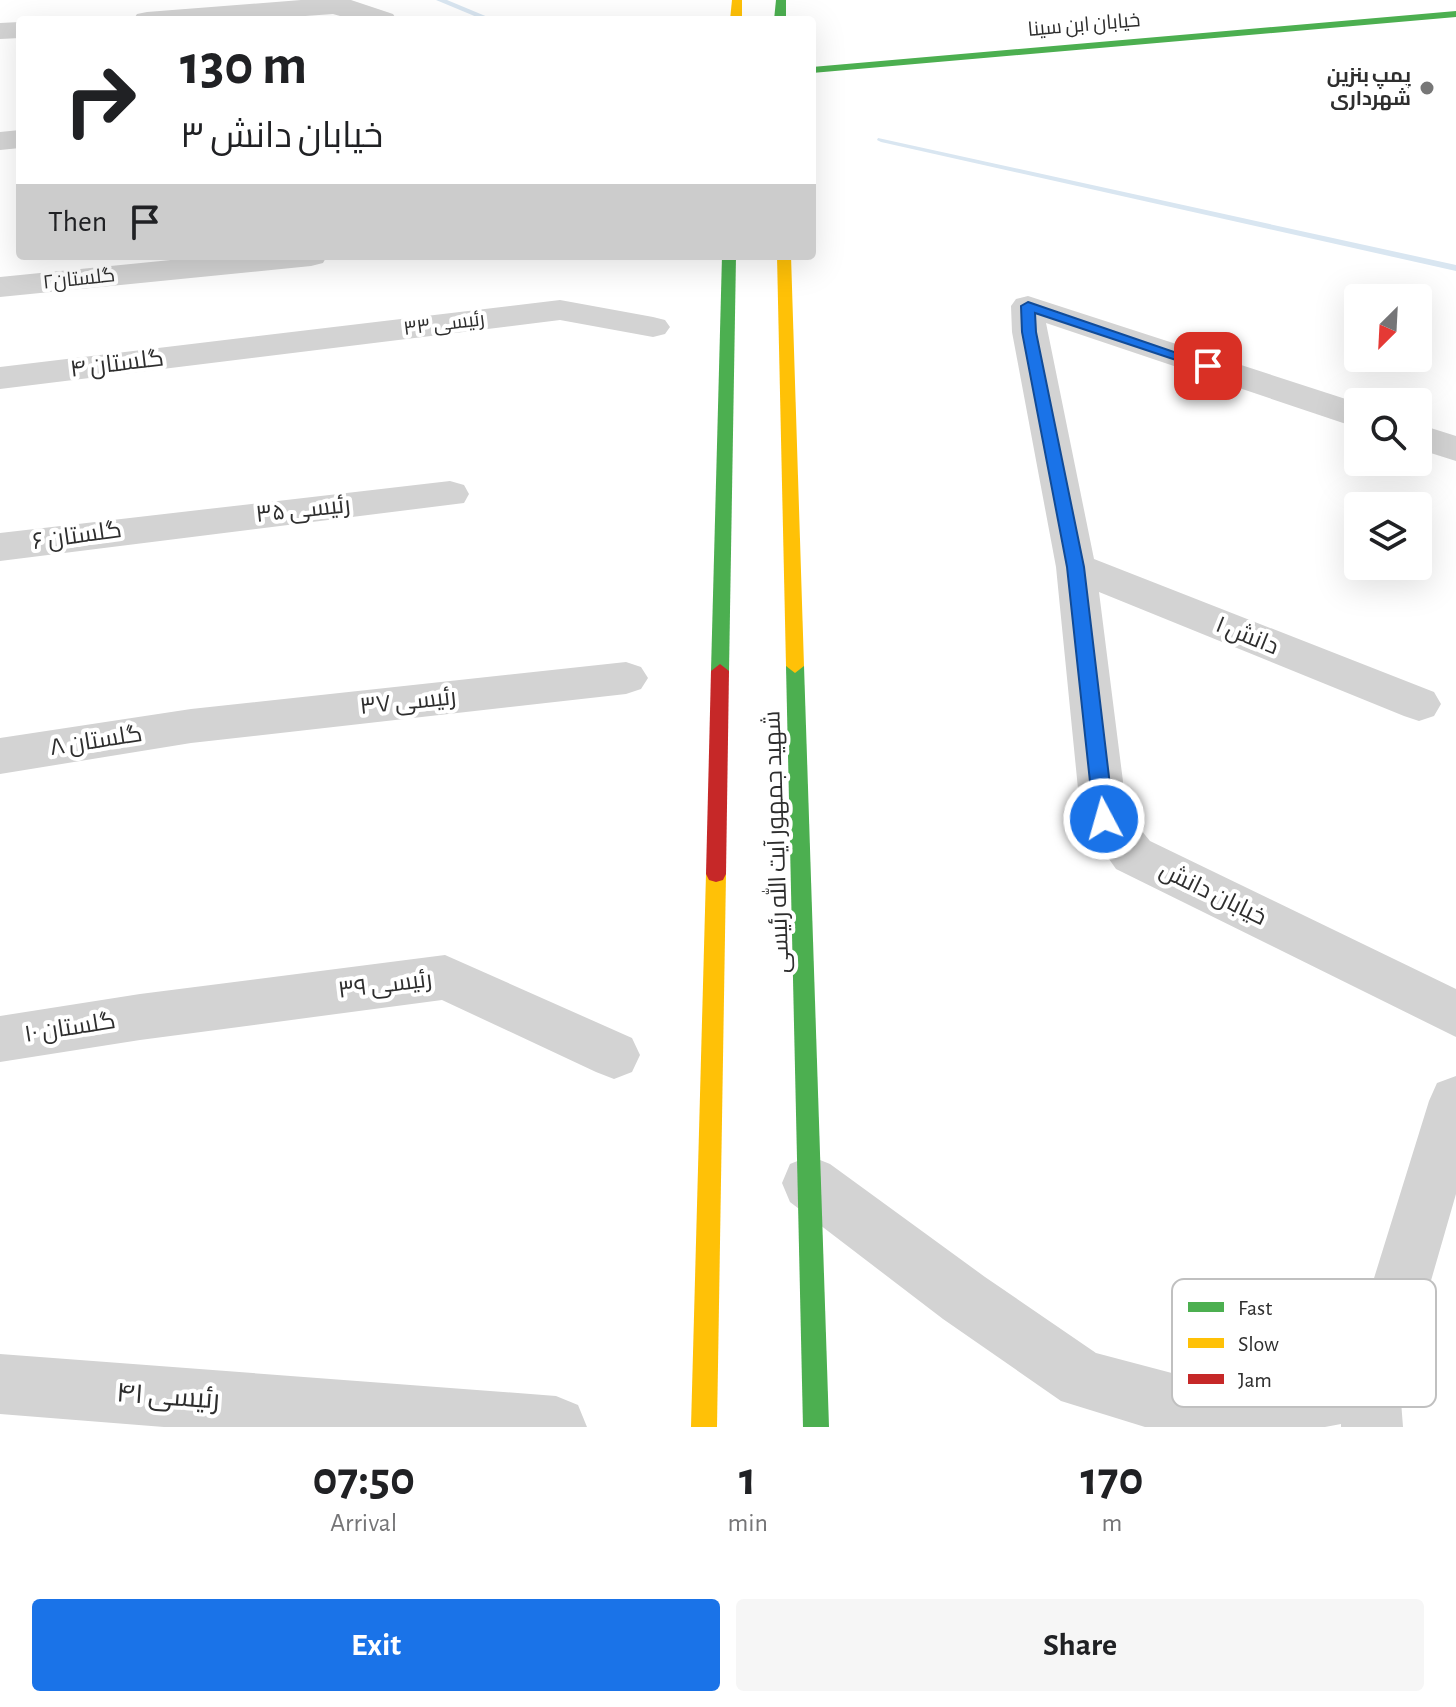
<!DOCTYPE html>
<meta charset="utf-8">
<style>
:root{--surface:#fff;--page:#f6f6f6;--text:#202124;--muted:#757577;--accent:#1a73e8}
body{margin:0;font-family:"Alegreya Sans",Cairo,sans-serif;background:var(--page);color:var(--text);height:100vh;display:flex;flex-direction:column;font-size:30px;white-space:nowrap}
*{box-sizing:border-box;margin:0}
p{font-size:26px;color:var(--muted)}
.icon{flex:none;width:44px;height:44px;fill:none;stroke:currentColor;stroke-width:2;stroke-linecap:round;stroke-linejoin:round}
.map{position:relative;height:1427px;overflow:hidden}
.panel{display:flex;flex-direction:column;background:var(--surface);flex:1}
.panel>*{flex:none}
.guide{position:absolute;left:16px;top:16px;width:800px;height:244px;border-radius:8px;box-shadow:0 8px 32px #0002;background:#fff;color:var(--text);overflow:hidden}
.needle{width:52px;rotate:204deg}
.fabs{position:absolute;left:1344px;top:284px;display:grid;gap:16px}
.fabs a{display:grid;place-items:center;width:88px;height:88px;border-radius:8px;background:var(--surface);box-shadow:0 8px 32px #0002;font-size:40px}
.pin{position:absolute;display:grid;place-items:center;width:68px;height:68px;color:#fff;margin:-34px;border-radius:16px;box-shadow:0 4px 12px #0006}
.me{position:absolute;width:88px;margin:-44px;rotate:354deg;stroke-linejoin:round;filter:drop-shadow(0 0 6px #0008)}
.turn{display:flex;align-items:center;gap:28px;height:168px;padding:0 32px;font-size:36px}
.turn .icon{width:104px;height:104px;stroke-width:2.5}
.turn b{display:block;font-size:56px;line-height:68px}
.then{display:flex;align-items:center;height:76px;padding:0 32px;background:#0003;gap:16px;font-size:30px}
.eta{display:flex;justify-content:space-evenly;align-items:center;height:136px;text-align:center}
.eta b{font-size:48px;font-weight:700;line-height:56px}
.button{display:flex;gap:16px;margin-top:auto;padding:16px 32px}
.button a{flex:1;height:92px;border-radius:8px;background:var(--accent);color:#fff;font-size:32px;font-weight:700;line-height:92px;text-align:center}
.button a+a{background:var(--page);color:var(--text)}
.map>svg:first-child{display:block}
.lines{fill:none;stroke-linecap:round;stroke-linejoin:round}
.stream{fill:#d9e6f1;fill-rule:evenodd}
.street{fill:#d3d3d3;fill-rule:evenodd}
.fast{fill:#4caf50;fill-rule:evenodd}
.slow{fill:#ffc107;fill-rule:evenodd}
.jam{fill:#c62828;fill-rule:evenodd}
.route{fill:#1a73e8;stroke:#114b97;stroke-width:2}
.poi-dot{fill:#777;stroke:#fff;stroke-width:3}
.labels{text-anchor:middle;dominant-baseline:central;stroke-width:8;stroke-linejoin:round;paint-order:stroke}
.far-street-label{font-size:20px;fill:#2e2e2e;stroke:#fff}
.far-poi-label{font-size:20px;font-weight:bold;fill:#2e2e2e;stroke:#fff;text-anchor:end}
.street-label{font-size:24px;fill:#2e2e2e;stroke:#fff}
.near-street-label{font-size:28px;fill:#2e2e2e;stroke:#fff}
.key{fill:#fff;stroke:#c0c0c0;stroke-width:2}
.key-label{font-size:22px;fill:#2e2e2e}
</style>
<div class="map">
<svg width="1456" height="1427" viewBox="0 0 1456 1427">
<rect width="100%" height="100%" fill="#fff"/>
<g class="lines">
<g class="stream">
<path d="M436,0H447L495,20H484Z"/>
<path d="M878,138L1456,265V271L881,142L877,140Z"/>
</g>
<g class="street">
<path d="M301,0H351L393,14L397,20H354L333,14L252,20H133L137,14L147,12Z"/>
<path d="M20,22V38L0,39V23Z"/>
<path d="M20,130V148L0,150V132Z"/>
<path d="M211,256H327L323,263L311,266L0,297V277Z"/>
<path d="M1028,296L1358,403V428L1046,323L1094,559L1434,692L1441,704L1434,716L1419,721L1404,716L1099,592L1127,813L1150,841L1456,989V1037L1116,869L1081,819L1056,567L1012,332L1011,306L1016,299Z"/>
<path d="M560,300L653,317L665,320L670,327L665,334L653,337L560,320L0,389V367Z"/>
<path d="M1418,424L1456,436V461L1418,449Z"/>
<path d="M450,481L464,485L469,494L464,503L0,561V533Z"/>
<path d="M626,662L641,667L648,678L641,689L626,694L191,743L0,774V738L191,709Z"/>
<path d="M445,955L632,1038L640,1055L632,1072L614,1079L596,1072L442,1000L140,1040L0,1062V1016L140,994Z"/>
<path d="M1456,1076V1194L1400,1388L1403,1427H1341V1424L1325,1427H1145L1061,1401L943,1319L790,1202L782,1183L790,1164L810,1156L830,1164L985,1277L1096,1353L1221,1386L1348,1362L1429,1101L1437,1083Z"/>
<path d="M0,1354L556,1396L578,1405L587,1427H164L0,1414Z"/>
</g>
<g class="fast">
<path d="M776,0H786V20H774Z"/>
<path d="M1456,11V17L812,73V67Z"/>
<path d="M722,256H736L729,671L720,678L711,671Z"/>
<path d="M795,659L804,666L829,1427H803L786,666Z"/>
</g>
<g class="slow">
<path d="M732,0H742V20H730Z"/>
<path d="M777,256H791L804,666L795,673L786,666Z"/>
<path d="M716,866L723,868L726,874L717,1427H691L706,874L709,868Z"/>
</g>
<path class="jam" d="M720,664L729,671L726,874L723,880L716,882L709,880L706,874L711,671Z"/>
</g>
<path class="route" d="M1028,302L1215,366L1213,369H1203L1035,313L1036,332L1084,567L1114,819L1111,825H1097L1094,819L1067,567L1022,332L1021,306Z"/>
<circle class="poi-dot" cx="1427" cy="88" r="8"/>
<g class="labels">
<g class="far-street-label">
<text transform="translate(1084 25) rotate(-5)">خیابان ابن سینا</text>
<text transform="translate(79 279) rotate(-6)">گلستان۲</text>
<text transform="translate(444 324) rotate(-7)">رئیسی ۳۳</text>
</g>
<g class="far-poi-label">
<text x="1411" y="76">پمپ بنزین<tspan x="1411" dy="23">شهرداری</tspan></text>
</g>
<g class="street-label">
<text transform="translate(117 364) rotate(-7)">گلستان ۴</text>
<text transform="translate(303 510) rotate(-6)">رئیسی ۳۵</text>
<text transform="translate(77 536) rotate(-8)">گلستان ۶</text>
<text transform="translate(1247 636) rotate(22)">دانش ۱</text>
<text transform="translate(408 702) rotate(-6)">رئیسی ۳۷</text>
<text transform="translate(96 741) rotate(-9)">گلستان ۸</text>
<text transform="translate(777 842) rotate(-92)">شهید جمهور آیت الله رئیسی</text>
<text transform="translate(1213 894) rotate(26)">خیابان دانش</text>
<text transform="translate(385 985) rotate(-7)">رئیسی ۳۹</text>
<text transform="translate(70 1028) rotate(-9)">گلستان ۱۰</text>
</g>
<g class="near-street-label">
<text transform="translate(168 1397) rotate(4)">رئیسی ۴۱</text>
</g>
</g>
<rect x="1172" y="1279" width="264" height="128" rx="12" class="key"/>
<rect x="1188" y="1302" width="36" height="10" fill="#4caf50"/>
<rect x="1188" y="1338" width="36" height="10" fill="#ffc107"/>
<rect x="1188" y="1374" width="36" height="10" fill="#c62828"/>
<g class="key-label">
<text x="1238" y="1315">Fast</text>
<text x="1238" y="1351">Slow</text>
<text x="1238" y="1387">Jam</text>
</g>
</svg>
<div class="fabs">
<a><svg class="needle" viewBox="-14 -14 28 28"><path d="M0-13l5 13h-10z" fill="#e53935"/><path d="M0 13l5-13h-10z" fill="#757577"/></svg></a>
<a><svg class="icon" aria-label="search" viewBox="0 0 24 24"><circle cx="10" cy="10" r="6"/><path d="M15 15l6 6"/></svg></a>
<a><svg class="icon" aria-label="layers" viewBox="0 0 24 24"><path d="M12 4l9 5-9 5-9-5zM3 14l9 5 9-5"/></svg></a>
</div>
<div class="pin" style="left:1208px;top:366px;background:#d93025"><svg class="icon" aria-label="arrive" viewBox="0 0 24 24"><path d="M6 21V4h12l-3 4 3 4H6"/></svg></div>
<svg class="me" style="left:1104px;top:819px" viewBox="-20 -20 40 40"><circle r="17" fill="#1a73e8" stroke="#fff" stroke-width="3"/><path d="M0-11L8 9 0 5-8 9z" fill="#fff"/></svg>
<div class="guide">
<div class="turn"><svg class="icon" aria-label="right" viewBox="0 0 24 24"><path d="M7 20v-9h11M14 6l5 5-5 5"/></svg><div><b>130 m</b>خیابان دانش ۳</div></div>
<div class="then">Then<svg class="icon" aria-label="arrive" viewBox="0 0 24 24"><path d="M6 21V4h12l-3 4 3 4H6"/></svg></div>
</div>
</div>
<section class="panel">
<div class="eta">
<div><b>07:50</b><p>Arrival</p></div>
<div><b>1</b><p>min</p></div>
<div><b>170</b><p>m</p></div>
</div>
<div class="button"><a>Exit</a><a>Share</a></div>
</section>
